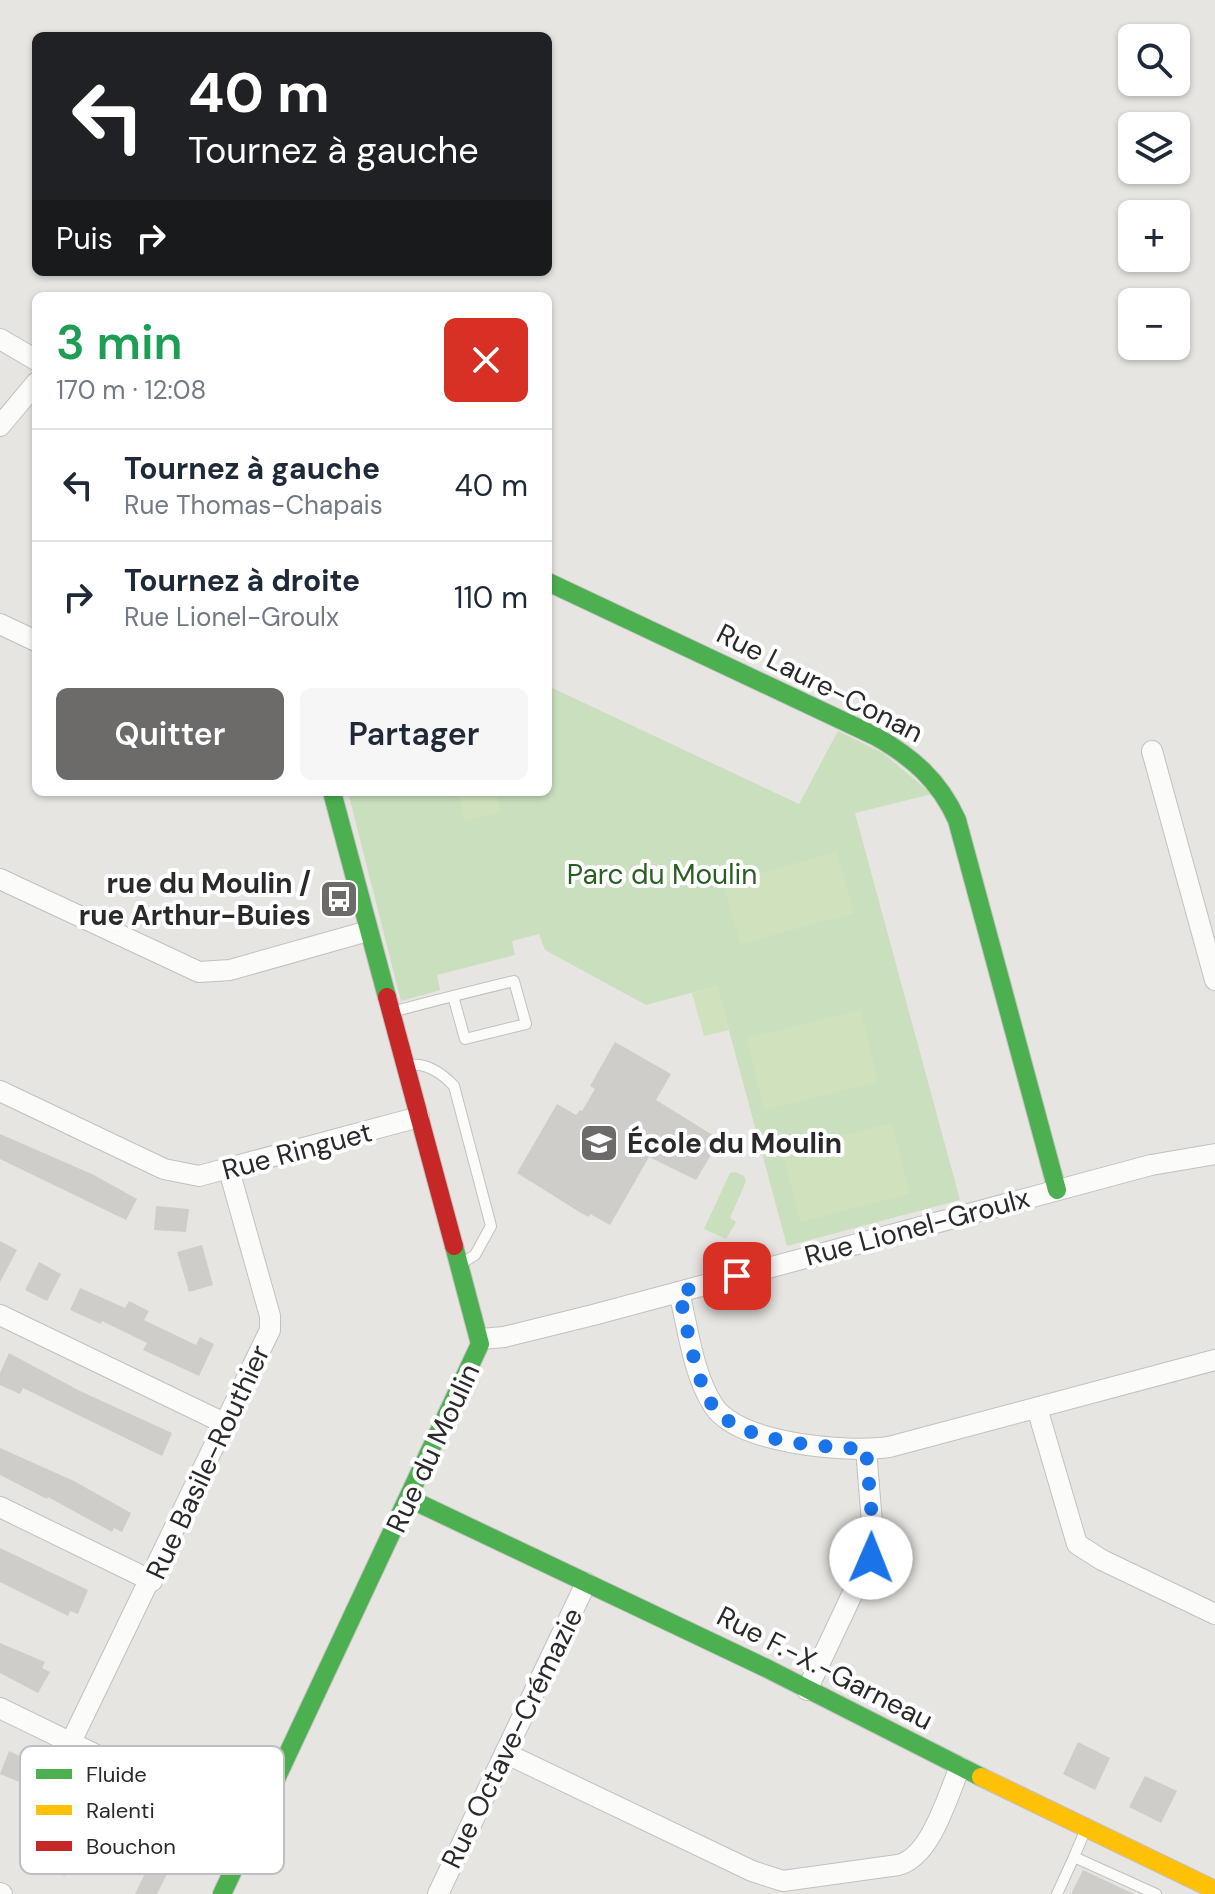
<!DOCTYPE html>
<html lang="fr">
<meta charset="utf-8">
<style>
:root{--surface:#fff;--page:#f6f6f7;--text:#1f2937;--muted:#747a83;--line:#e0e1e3;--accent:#6c6b6a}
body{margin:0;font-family:"DM Sans",sans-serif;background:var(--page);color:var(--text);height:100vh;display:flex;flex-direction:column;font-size:30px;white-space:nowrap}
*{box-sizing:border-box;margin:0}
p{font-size:26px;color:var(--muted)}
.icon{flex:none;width:44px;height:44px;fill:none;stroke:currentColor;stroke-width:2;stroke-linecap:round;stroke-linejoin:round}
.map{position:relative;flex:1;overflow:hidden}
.drawer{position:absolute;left:32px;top:292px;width:520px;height:504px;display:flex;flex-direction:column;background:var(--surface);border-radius:12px;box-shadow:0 2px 6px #0004}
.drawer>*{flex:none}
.hud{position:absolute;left:32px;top:32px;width:520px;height:244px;border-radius:12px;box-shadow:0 2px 6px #0004;background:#202124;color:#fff;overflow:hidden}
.controls{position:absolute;left:1118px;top:24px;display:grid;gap:16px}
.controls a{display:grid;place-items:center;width:72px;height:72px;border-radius:12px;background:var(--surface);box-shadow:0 2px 6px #0004;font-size:40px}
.pin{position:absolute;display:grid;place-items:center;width:68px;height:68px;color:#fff;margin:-34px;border-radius:16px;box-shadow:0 4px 12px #0006}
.me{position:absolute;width:88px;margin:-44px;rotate:1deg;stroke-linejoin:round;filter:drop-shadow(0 0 6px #0008)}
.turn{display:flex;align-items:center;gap:28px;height:168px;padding:0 24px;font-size:36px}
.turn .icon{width:104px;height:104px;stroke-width:2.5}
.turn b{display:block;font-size:56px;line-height:68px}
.then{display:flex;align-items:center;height:76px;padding:0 24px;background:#0003;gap:16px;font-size:30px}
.round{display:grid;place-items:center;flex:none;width:84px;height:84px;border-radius:12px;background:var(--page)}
.headline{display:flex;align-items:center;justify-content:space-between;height:136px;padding:0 24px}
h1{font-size:48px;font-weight:600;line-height:60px;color:#1e9e55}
.action{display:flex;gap:16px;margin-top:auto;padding:16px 24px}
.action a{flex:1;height:92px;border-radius:12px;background:var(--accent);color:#fff;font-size:32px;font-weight:600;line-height:92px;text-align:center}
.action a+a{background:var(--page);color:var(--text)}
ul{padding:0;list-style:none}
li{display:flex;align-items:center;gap:24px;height:112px;padding:0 24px;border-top:2px solid var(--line)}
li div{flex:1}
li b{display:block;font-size:30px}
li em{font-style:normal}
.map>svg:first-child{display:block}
.green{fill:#c9dfbe}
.pitch{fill:#d0e2bd}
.building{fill:#cfcdca}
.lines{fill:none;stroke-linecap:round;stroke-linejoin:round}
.lane-casing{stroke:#c2c1c1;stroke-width:12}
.street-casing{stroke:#c2c1c1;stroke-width:22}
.fast-casing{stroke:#c2c1c1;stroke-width:20}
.slow-casing{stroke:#c2c1c1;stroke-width:20}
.jam-casing{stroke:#c2c1c1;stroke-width:20}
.lane{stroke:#fbfbfa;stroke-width:10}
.street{stroke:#fbfbfa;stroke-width:20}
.fast{stroke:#4caf50;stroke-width:18}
.slow{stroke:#ffc107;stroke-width:18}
.jam{stroke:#c62828;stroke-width:18}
.route{stroke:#1a73e8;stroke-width:14;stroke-dasharray:0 25.2}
.labels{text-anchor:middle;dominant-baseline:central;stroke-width:8;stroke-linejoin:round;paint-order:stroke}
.street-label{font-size:28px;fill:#2a2a2a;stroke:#fff}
.park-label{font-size:28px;fill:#2a5e23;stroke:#fff}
.poi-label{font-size:28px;font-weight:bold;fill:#2a2a2a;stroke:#fff;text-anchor:end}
.key{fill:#fff;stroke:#bfbfbf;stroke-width:2}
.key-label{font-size:22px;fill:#2a2a2a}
</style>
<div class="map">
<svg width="1215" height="1894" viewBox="0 0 1215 1894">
<rect width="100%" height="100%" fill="#e7e5e1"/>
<g class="green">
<path d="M548,686L799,804L838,731L883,753L932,794L855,813L960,1200L787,1246L717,986L646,1005L545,950L539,934L512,941L515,955L437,975L440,990L401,1001L348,792H548Z"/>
<path d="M735,1172L744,1176L746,1181L730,1218L736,1222L726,1239L704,1229L730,1173Z"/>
</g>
<g class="pitch">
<path d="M458,792H496L501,812L465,821Z"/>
<path d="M837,852L854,913L740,944L723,883Z"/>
<path d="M717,986L729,1030L704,1036L692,993Z"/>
<path d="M861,1010L878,1082L764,1110L747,1038Z"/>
<path d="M892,1123L910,1194L800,1222L782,1151Z"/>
</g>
<g class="building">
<path d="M615,1042L671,1074L656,1100L732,1147L715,1148L696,1180L649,1157L610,1225L590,1214L589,1217L581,1213L517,1173L557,1104L576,1115L580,1110L582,1111L595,1089L590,1086Z"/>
<path d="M0,1134L92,1174L137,1199L126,1220L0,1159Z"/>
<path d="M156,1206L189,1209L186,1232L154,1230Z"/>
<path d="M0,1241L17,1250L0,1282Z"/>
<path d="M202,1245L213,1285L189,1292L177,1252Z"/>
<path d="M39,1262L61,1274L47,1301L25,1290Z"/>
<path d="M80,1288L125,1308L129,1301L149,1311L144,1320L196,1345L200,1337L214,1344L199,1376L143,1350L147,1343L102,1321L101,1324L70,1310Z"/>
<path d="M9,1353L80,1391L172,1433L162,1456L23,1388L20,1394L0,1385V1373Z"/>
<path d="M0,1448L74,1481L131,1513L122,1532L114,1528L112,1532L48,1497L47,1499L0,1475Z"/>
<path d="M0,1548L88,1590L78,1614L70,1611L68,1616L0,1582Z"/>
<path d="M0,1643L45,1662L42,1668L50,1672L38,1693L0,1673Z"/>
<path d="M1078,1742L1110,1758L1095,1790L1063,1774Z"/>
<path d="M9,1751L122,1806L111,1829L43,1792L0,1774Z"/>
<path d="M1145,1776L1177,1791L1161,1823L1129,1807Z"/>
<path d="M162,1827L185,1838L157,1894H135L150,1863L145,1861Z"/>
<path d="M39,1846L71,1854L65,1876L34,1867Z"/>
<path d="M1083,1870L1134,1894H1071Z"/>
</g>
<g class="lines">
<g class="lane-casing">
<g id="lane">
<path d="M392,1012C433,1001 473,991 514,981L526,1024L465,1039L453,996"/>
<path d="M407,1066C424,1061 442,1073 454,1086L491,1226L475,1255L462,1263"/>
<path d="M1085,1831L1074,1857L1156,1894"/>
<path d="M1057,1894L1074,1857"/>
</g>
</g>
<g class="street-casing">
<g id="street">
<path d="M0,339L36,360"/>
<path d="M0,426L36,383"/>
<path d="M0,624L36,641"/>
<path d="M1152,751L1215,980"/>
<path d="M0,879L199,972L230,970L368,931"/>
<path d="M0,1091L164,1169L199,1176L419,1117"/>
<path d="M679,1292C688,1328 693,1374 713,1405C737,1444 847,1453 889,1447L1215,1360"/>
<path d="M0,1315L226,1424"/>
<path d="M481,1339L504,1337L593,1315L1151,1165L1215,1154"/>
<path d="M1037,1408L1077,1544L1102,1560L1215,1614"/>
<path d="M0,1507L152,1581"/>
<path d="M807,1690L874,1548L866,1449"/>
<path d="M0,1708L252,1831"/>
<path d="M71,1742L270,1330V1316L229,1170"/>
<path d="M505,1753L752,1871L783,1881L898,1865C931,1857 947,1797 960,1767"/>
<path d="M0,1893L2,1894"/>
<path d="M438,1894L586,1583"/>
</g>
</g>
<g class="fast-casing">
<g id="fast">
<path d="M548,582L875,736C912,757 939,780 957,820L1057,1190"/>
<path d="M332,792L387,997"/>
<path d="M410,1499L766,1668L981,1777"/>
<path d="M222,1894L480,1344L454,1246"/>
</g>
</g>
<g class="slow-casing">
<path id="slow" d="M981,1777L1215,1890"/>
</g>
<g class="jam-casing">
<path id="jam" d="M387,997L454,1246"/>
</g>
<use href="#lane" class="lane"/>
<use href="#street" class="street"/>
<use href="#fast" class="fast"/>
<use href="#slow" class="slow"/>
<use href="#jam" class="jam"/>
</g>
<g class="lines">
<path class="route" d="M737,1276L679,1292C687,1324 695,1383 715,1409C742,1443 826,1447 866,1449L874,1542L871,1558"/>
</g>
<defs>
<g id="bus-square" transform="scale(2)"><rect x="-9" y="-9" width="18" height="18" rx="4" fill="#6c6b6a" stroke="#fff"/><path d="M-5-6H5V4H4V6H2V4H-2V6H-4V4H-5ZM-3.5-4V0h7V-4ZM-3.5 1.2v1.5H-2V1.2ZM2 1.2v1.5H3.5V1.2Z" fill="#fff"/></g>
<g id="school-square" transform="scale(2)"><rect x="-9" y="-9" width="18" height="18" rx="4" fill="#6c6b6a" stroke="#fff"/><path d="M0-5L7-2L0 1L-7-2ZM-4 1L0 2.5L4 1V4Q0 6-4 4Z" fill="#fff"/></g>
</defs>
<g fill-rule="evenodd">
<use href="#bus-square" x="339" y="899"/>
<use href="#school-square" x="599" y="1143"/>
</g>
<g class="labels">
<g class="street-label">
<text transform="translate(820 683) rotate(27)">Rue Laure-Conan</text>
<text transform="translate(297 1151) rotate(-15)">Rue Ringuet</text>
<text transform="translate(917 1227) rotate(-15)">Rue Lionel-Groulx</text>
<text transform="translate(433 1448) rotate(-65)">Rue du Moulin</text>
<text transform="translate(208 1462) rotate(-65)">Rue Basile-Routhier</text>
<text transform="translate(825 1668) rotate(27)">Rue F.-X.-Garneau</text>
<text transform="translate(512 1738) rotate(-64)">Rue Octave-Crémazie</text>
</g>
<g class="park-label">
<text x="662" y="874">Parc du Moulin</text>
</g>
<g class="poi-label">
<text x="311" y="883">rue du Moulin /<tspan x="311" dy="32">rue Arthur-Buies</tspan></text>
<text x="627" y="1143" text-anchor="start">École du Moulin</text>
</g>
</g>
<rect x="20" y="1746" width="264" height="128" rx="12" class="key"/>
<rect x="36" y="1769" width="36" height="10" fill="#4caf50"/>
<rect x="36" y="1805" width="36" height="10" fill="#ffc107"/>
<rect x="36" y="1841" width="36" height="10" fill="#c62828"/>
<g class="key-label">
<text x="86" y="1782">Fluide</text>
<text x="86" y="1818">Ralenti</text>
<text x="86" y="1854">Bouchon</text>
</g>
</svg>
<div class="controls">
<a><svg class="icon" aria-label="search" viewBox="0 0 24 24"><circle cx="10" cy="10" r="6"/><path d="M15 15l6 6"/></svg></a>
<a><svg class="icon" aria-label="layers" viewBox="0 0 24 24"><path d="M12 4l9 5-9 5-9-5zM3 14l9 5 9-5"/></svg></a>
<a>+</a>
<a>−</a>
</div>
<div class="pin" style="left:737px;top:1276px;background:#d93025"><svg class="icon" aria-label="arrive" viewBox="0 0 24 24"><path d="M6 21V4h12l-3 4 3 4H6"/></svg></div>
<svg class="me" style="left:871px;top:1558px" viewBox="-20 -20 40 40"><circle r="19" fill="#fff"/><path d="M0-13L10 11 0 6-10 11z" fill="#1a73e8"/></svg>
<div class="hud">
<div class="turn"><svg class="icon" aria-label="left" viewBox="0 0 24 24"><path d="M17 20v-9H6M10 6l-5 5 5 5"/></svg><div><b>40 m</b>Tournez à gauche</div></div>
<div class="then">Puis<svg class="icon" aria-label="right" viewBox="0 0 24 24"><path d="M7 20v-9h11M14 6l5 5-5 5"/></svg></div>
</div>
<section class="drawer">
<div class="headline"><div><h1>3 min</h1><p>170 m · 12:08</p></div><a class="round" style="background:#d93025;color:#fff"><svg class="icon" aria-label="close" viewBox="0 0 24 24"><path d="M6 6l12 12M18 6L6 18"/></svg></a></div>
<ul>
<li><svg class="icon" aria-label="left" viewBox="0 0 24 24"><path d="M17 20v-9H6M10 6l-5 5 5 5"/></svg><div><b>Tournez à gauche</b><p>Rue Thomas-Chapais</p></div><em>40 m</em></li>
<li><svg class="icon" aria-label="right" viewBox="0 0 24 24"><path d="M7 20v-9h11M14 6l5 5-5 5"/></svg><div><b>Tournez à droite</b><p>Rue Lionel-Groulx</p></div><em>110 m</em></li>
</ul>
<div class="action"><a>Quitter</a><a>Partager</a></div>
</section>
</div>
